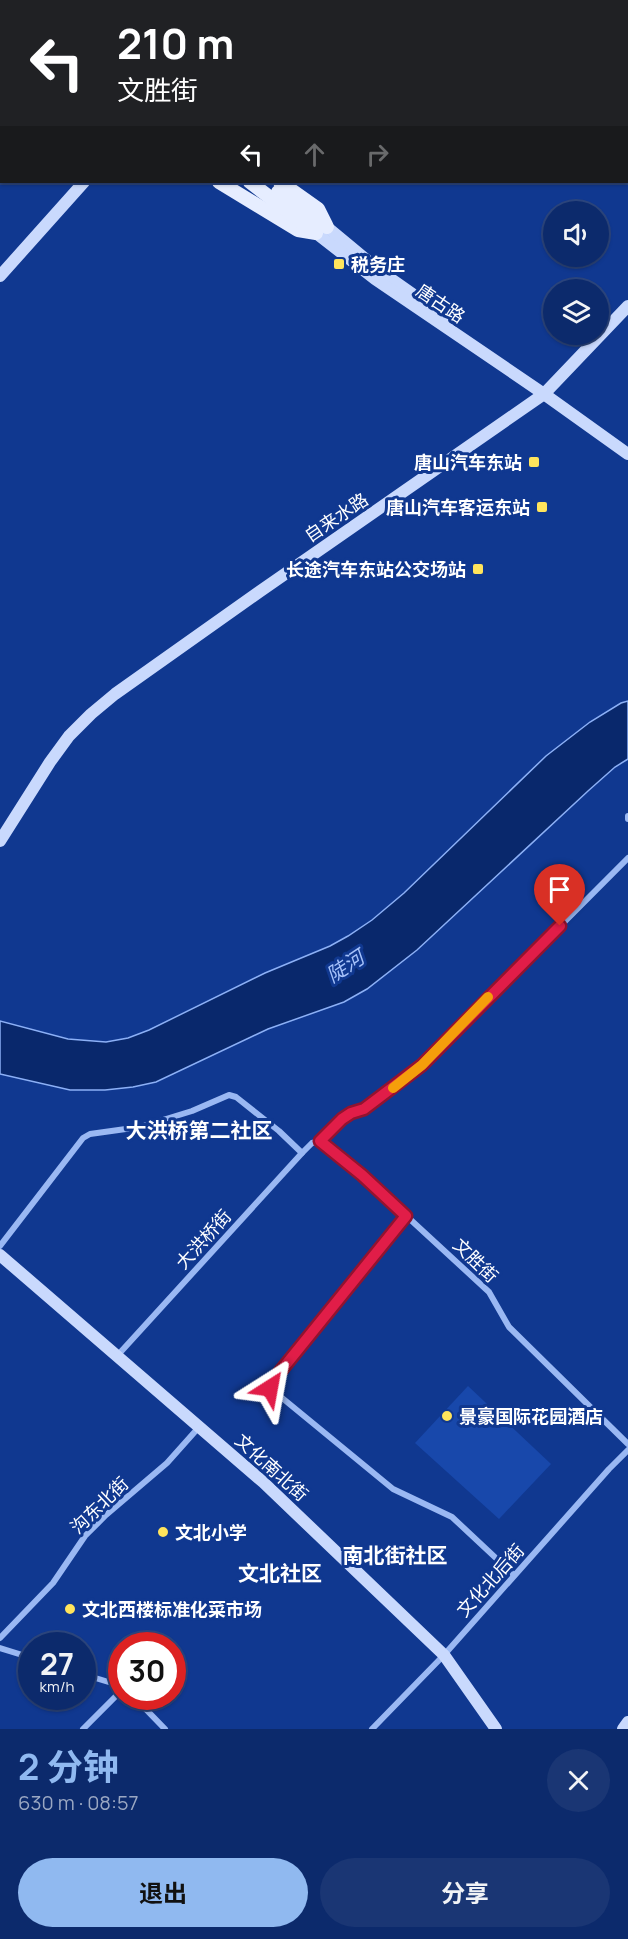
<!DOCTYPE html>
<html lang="zh">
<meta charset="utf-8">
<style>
:root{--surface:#0c2a6c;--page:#1a3674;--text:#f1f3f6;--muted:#9aa7c2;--line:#2c467f;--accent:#90b9f0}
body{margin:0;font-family:Manrope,"Noto Sans SC",sans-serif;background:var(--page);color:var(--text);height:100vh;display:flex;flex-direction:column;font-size:22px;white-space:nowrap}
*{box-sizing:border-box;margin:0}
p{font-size:20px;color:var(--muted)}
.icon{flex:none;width:33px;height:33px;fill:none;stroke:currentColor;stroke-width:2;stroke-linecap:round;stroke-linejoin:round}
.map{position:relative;height:1729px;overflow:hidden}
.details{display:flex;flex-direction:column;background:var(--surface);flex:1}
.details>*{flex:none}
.guide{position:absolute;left:0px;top:0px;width:628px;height:183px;box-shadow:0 2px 4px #0004,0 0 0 2px var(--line);background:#202124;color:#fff;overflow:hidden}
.controls{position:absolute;left:543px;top:201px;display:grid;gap:12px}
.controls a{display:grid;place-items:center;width:66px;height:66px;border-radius:50%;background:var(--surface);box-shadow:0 2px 4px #0004,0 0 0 2px var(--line);font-size:30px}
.speed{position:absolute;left:18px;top:1632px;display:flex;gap:12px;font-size:30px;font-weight:700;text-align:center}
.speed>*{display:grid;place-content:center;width:78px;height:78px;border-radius:50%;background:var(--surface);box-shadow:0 2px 4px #0004,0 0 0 2px var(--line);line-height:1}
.speed small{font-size:15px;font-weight:400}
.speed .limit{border:9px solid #d22;background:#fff;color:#111}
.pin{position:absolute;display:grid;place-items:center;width:51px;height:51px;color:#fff;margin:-62px -26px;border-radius:50% 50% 50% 0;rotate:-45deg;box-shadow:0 0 6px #0007}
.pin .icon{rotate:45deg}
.me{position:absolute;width:66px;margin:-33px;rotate:34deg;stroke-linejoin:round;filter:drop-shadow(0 0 4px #0008)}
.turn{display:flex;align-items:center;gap:21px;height:126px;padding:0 18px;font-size:27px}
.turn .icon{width:78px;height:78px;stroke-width:2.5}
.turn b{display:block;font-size:42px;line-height:51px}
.lanes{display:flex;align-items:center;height:57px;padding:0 18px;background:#0003;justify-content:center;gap:30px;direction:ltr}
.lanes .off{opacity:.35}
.round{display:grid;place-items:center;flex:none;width:63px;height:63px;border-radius:32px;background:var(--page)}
.head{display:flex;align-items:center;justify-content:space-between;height:102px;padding:0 18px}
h1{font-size:36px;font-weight:700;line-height:45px;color:var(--accent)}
.primary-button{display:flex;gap:12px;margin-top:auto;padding:12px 18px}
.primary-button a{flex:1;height:69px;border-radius:36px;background:var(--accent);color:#111;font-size:24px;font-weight:700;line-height:69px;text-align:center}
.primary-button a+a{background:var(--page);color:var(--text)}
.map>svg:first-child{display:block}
.green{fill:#1848ab}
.water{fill:#09286c;stroke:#8cb0f6;stroke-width:1.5}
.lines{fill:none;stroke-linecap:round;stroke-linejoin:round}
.street{stroke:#9ab8f3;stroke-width:6}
.secondary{stroke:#c9d9fd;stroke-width:12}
.primary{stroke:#e6edff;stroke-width:14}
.route-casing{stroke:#92132f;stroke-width:15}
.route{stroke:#e11d48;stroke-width:10}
.slow{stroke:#f59e0b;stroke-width:10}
.poi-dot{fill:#ffe45c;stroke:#103890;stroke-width:2}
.labels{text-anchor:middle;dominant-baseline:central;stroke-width:6;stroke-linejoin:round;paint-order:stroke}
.poi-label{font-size:18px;font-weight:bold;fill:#fff;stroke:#103890;text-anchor:start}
.street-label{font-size:18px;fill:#fff;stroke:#103890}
.water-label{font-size:20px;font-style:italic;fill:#a6c2fa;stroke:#103890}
.quarter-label{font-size:21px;font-weight:bold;fill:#fff;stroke:#103890}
</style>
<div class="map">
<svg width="628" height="1729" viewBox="0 0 628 1729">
<rect width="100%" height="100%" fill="#103890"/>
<path class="green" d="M468,1386L551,1464L499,1519L415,1443Z"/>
<path class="water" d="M628,701V759L615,767L588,791L417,950L367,989L344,1002L268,1029L156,1082L133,1087L105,1090H70L0,1074V1021L68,1039L106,1042L128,1038L149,1030L265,973L330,946L348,936L372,920L404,893L546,756L590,722L621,703Z"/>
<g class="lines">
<g class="street">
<path d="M482,0L484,2"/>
<path d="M627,67L628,68"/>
<path d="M628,816V819"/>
<path d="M320,1141L342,1119L351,1113L364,1109L422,1065L628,858"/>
<path d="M406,1216L271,1383L270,1388L393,1489L452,1517L514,1575"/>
<path d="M0,1246L83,1138L90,1134L140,1127L192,1111L229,1095L236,1097L279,1131L302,1153"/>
<path d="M117,1356L302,1153L312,1143L320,1141L362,1175L489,1292L509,1327L628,1444"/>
<path d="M0,1638L53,1583L85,1536L106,1515L167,1463L200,1426"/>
<path d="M0,1648L32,1658"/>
<path d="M82,1674L122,1686"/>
<path d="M133,1696L165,1729"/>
<path d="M83,1729L122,1690"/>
<path d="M372,1729L444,1655L609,1469L628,1450"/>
</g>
<g class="secondary">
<path d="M451,2L452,0"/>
<path d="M327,227L381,272L445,317"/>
<path d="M316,233L375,279L544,394L628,454"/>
<path d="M0,276L84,182"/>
<path d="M0,841L50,762L69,736L91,714L115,694L259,592L544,394L628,306"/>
<path d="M0,1255L263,1482L444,1655L496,1729"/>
<path d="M623,1729L628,1722"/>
</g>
<g class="primary">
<path d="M80,0L81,2"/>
<path d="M101,0V2"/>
<path d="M68,2L69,0"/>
<path d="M0,18L2,19"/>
<path d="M0,31L2,32"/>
<path d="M0,43L2,44"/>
<path d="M219,182L298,230L316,233"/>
<path d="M250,182L308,227"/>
<path d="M280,182L318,209L326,225"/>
<path d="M278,192L327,227"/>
</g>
</g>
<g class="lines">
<g class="route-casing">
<path id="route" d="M270,1388L271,1383L406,1216L362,1175L320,1141L342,1119L351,1113L364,1109L422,1065L560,926"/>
</g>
<use href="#route" class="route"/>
<path class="slow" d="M393,1088L422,1065L488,997"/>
</g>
<g class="poi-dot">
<rect x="333" y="258" width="12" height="12" rx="3"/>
<rect x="528" y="456" width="12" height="12" rx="3"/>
<rect x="536" y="501" width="12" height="12" rx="3"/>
<rect x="472" y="563" width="12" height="12" rx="3"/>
<circle cx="447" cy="1416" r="6"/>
<circle cx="163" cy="1532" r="6"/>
<circle cx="70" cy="1609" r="6"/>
</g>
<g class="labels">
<g class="poi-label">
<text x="351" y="264">税务庄</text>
<text x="522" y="462" text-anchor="end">唐山汽车东站</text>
<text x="530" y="507" text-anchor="end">唐山汽车客运东站</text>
<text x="466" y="569" text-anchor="end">长途汽车东站公交场站</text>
<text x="459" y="1416">景豪国际花园酒店</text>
<text x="175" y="1532">文北小学</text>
<text x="82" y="1609">文北西楼标准化菜市场</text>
</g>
<g class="street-label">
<text transform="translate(441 303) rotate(34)">唐古路</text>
<text transform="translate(336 517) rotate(-34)">自来水路</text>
<text transform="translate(203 1239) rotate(-48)">大洪桥街</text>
<text transform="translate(476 1260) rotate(44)">文胜街</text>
<text transform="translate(272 1467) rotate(42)">文化南北街</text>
<text transform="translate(99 1505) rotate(-44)">沟东北街</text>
<text transform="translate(490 1580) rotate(-48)">文化北后街</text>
</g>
<g class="water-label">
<text transform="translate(345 966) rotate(-33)">陡河</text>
</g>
<g class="quarter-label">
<text x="199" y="1130">大洪桥第二社区</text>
<text x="395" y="1555">南北街社区</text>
<text x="280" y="1573">文北社区</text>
</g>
</g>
</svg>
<div class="controls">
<a><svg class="icon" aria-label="sound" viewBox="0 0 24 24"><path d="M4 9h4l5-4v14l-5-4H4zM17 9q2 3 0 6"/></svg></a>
<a><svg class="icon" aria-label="layers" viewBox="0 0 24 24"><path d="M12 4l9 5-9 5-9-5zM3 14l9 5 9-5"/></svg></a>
</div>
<div class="speed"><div>27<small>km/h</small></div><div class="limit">30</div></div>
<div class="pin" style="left:560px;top:926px;background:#d93025"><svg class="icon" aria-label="arrive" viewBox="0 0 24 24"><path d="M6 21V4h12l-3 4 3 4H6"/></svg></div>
<svg class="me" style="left:270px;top:1388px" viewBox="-20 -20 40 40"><path d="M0-17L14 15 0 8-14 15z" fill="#e11d48" stroke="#fff" stroke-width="4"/></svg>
<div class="guide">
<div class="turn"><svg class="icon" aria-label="left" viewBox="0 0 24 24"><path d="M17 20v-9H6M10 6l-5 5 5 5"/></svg><div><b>210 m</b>文胜街</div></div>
<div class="lanes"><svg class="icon" aria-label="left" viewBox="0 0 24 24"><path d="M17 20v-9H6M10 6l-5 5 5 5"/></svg><svg class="icon off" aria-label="ahead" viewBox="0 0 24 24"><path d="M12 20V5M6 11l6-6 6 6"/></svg><svg class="icon off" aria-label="right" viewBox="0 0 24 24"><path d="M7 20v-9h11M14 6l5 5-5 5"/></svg></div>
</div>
</div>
<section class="details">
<div class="head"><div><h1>2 分钟</h1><p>630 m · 08:57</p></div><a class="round"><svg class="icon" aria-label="close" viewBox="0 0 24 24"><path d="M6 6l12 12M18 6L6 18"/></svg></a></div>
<div class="primary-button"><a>退出</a><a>分享</a></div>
</section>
